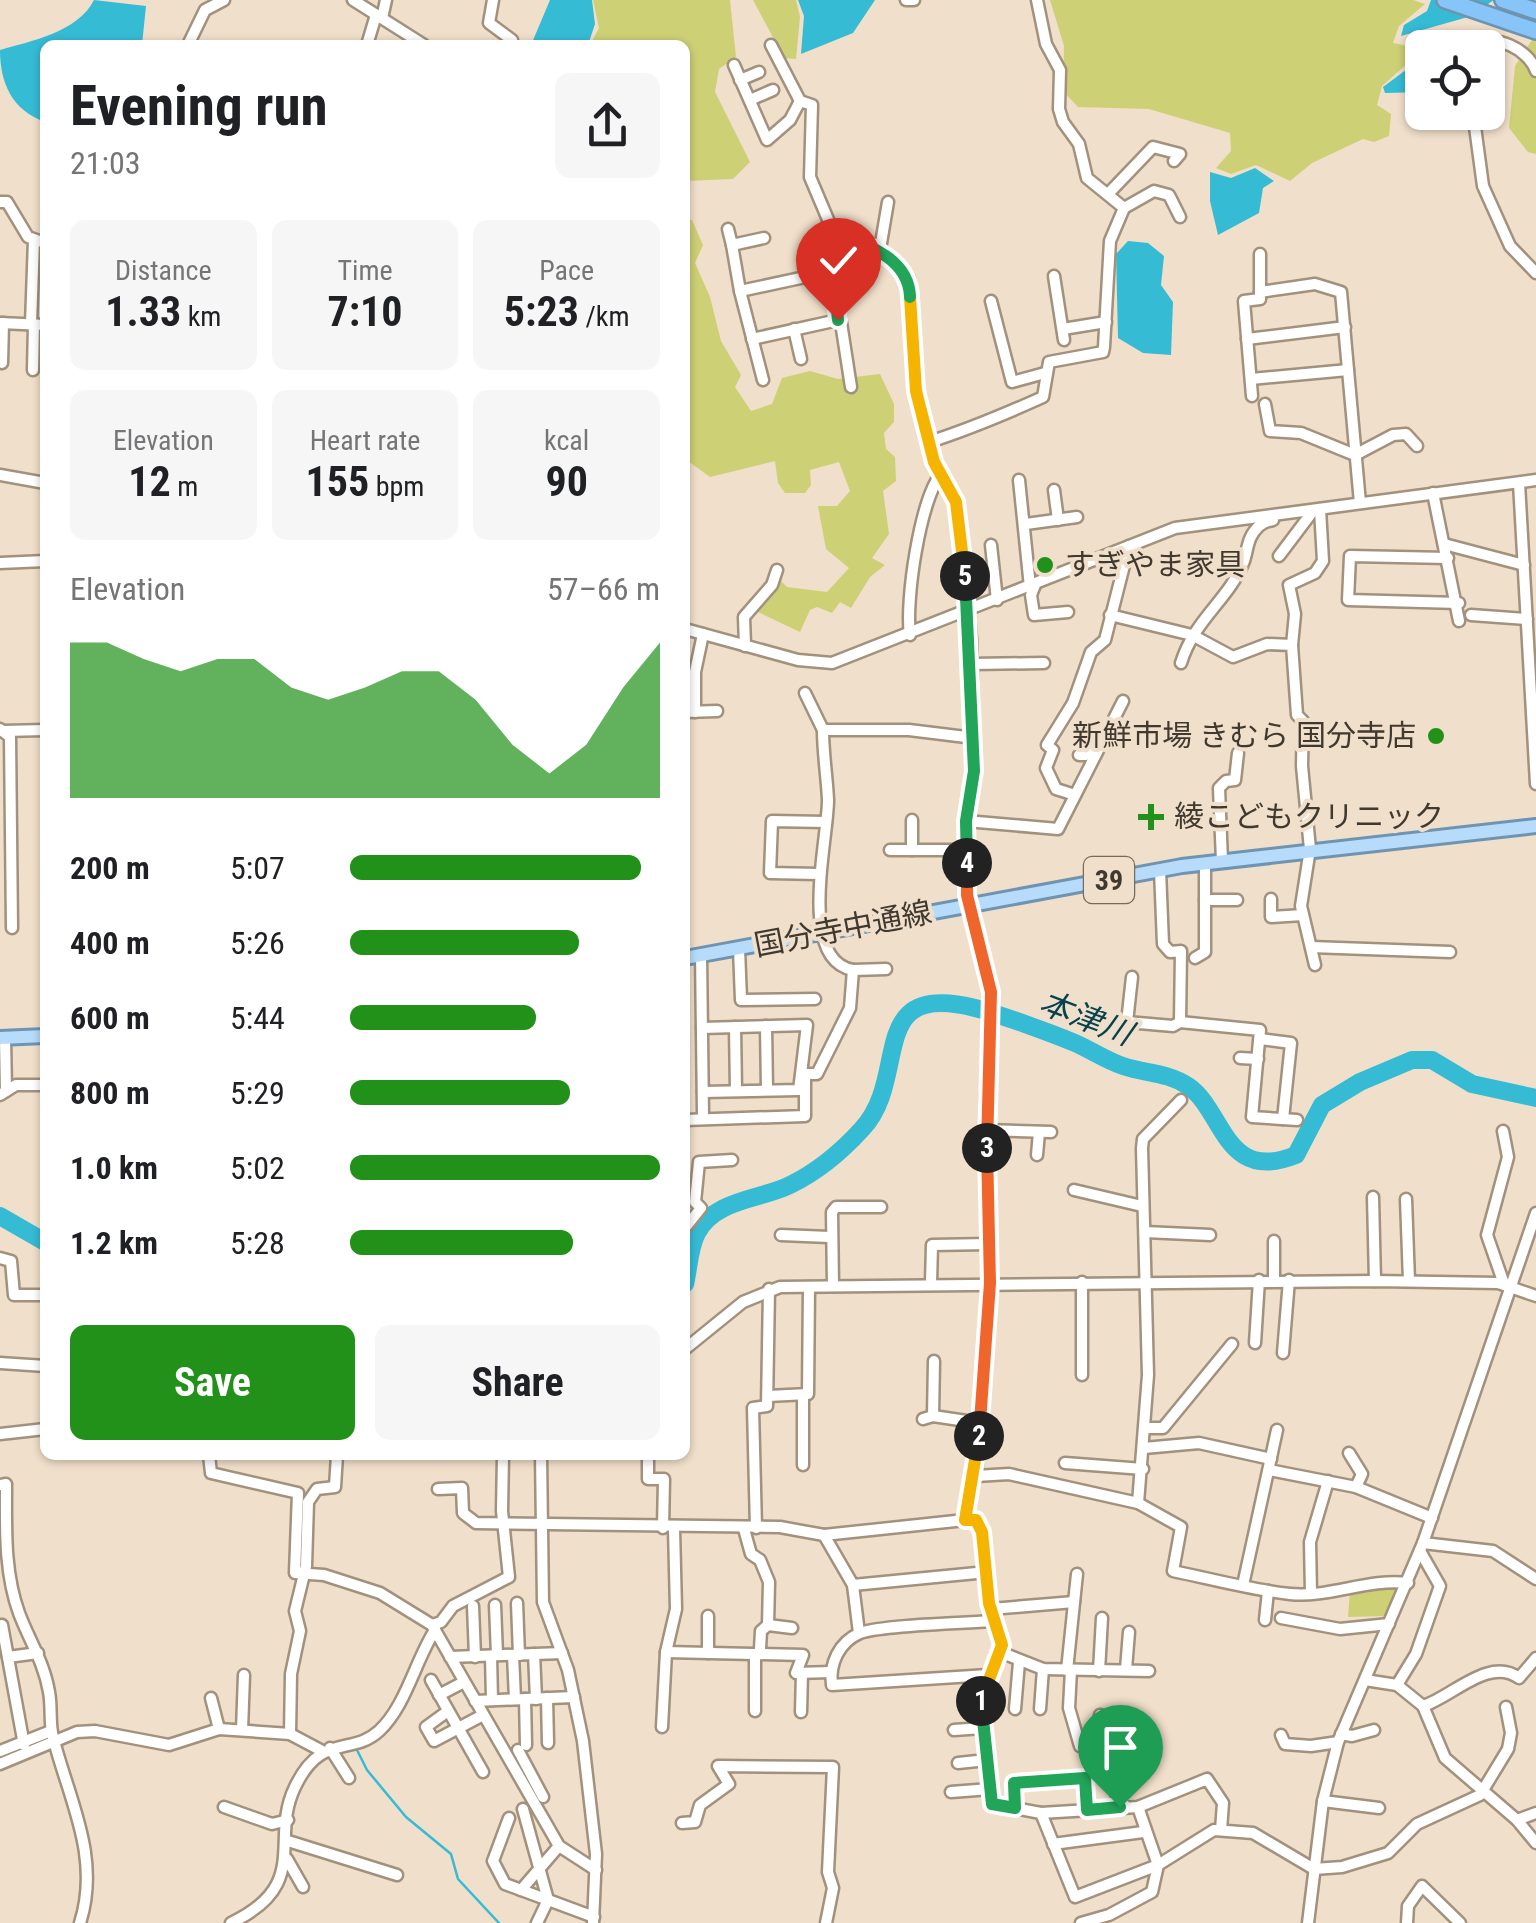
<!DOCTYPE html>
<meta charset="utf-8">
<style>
:root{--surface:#fff;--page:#f6f6f6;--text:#202124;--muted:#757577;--accent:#219119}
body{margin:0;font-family:"Roboto Condensed","Noto Sans JP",sans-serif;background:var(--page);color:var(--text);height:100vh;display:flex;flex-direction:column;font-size:38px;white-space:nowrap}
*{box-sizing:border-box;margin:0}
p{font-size:32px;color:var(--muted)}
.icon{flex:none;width:55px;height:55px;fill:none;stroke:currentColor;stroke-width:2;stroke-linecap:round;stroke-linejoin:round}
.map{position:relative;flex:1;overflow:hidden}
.drawer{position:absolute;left:40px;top:40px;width:650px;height:1420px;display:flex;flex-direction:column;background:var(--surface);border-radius:15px;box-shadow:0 2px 8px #0004}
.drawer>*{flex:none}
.controls{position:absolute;left:1405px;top:30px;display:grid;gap:20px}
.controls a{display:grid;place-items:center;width:100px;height:100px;border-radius:15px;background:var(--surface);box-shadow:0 2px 8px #0004;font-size:50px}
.pin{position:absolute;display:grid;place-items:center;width:85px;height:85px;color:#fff;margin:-102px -42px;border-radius:50% 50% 50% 0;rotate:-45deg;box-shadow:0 0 10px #0007}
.pin .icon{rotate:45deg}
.km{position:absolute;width:50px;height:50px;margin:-25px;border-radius:50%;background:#222;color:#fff;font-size:28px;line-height:50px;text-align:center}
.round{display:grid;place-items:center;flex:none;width:105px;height:105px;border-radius:15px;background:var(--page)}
.overview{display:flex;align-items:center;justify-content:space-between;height:170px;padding:0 30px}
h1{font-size:55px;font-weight:700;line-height:75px}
.metrics{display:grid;grid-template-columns:repeat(3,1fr);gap:15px;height:170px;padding:10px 30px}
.metrics div{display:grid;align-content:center;border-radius:15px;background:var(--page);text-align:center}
.metrics b{font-size:42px;font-weight:700}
.metrics small{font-size:28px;font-weight:400}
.metrics p{font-size:28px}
.chart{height:280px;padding:20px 30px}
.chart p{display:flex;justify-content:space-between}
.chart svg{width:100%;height:180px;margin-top:10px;fill:var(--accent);opacity:.7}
.cta{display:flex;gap:20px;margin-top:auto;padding:20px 30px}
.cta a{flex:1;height:115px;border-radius:15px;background:var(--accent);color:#fff;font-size:40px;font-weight:700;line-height:115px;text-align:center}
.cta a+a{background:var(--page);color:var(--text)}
ul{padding:0 30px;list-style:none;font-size:32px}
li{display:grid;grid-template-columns:160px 120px 1fr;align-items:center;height:75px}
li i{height:25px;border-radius:12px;background:var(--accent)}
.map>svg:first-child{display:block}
.green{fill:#cdd075}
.water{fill:#36bbd5}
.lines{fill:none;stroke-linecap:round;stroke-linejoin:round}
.stream{stroke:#36bbd5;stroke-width:2.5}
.river{stroke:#36bbd5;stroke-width:18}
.minor-casing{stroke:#a1917d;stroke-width:15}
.major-casing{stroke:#6e94b2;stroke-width:18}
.highway-casing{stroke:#6e94b2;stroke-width:20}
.minor{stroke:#fff;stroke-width:10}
.major{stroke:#b7dcfb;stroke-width:12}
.highway{stroke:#87c5f8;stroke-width:15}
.split-1-casing{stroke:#fff;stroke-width:20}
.split-2-casing{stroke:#fff;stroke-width:20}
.split-3-casing{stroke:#fff;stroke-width:20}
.split-4-casing{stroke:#fff;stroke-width:20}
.split-5-casing{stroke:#fff;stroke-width:20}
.split-6-casing{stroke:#fff;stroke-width:20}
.split-7-casing{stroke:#fff;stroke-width:20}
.split-1{stroke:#22a559;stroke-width:12}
.split-2{stroke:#f5b400;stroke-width:12}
.split-3{stroke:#f0652b;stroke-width:12}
.split-4{stroke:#f0652b;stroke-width:12}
.split-5{stroke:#22a559;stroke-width:12}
.split-6{stroke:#f5b400;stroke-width:12}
.split-7{stroke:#22a559;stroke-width:12}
.poi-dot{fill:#219119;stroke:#f0dfca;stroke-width:4}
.labels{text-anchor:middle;stroke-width:8;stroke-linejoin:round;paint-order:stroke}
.shield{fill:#f0dfca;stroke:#756b5e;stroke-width:2.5}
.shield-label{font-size:28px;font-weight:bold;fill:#403930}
.poi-label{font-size:30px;fill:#403930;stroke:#f0dfca;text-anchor:start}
.street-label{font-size:30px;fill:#403930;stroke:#f0dfca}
.water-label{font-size:32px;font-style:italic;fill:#07434e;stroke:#f0dfca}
</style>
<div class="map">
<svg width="1536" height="1923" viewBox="0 0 1536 1923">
<rect width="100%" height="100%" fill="#f0dfca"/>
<g class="green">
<polygon points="593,0 730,0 736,57 719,69 715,92 750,162 733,179 685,181 685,45 590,45 599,28"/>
<polygon points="753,0 796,0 800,17 796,59 784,58"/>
<polygon points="1050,0 1413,0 1425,4 1399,26 1393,43 1409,46 1409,62 1382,86 1377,105 1391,114 1389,136 1374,142 1363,139 1312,163 1290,181 1256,165 1231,174 1216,168 1231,151 1230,133 1149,109 1078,107 1063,91 1064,46"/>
<polygon points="1532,40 1536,41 1536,154 1528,152 1509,128 1515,66"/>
<polygon points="685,220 692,220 703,245 695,263 710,297 721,341 741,375 735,387 751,411 772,404 782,378 810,371 838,379 880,374 894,404 894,422 884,433 886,449 895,457 896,481 883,491 889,534 872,558 885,565 870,577 851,608 840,602 832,613 817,607 810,610 800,632 758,612 779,579 787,587 827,592 849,568 826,549 818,506 837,506 850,491 839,462 810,470 811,485 805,493 785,493 778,483 775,461 710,477 685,459"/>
<polygon points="1401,1586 1387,1616 1348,1617 1350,1591"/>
</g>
<g class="water">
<path d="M94,0L146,6L142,45H45V122C12,110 0,83 0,50C31,41 78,32 94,0Z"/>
<polygon points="550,0 592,0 595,24 588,45 531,45"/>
<polygon points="798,0 875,0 853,33 801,54 804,16"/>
<polygon points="1431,0 1494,0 1468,17 1401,36 1404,25 1427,11"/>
<polygon points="1422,58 1422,92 1385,93 1383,87"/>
<polygon points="1255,168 1274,181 1263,188 1259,213 1218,235 1210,201 1210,172 1231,178"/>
<polygon points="1128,241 1148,243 1164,256 1161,285 1173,302 1171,355 1143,353 1118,338 1116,254"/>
</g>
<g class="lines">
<polyline class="stream" points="356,1748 367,1770 406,1817 451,1854 458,1879 499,1923"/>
<g class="river">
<polyline points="0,1216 45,1242"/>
<path d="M685,1284C689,1268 689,1248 697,1233C715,1199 760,1200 790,1185C817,1172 841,1152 862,1129C911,1077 864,980 975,1008C999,1014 1051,1033 1075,1043C1091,1050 1107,1061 1123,1066C1146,1074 1167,1072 1188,1086C1224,1110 1224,1184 1296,1155L1322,1105L1360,1082L1412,1060H1432L1472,1084L1536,1098"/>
</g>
<g class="minor-casing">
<g id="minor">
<polyline points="353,0 424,45"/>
<polyline points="493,0 489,23 512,40 509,45"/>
<polyline points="906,0 914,0"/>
<polyline points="382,18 386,0"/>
<polyline points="188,45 205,10 224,0"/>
<polyline points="367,45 376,15"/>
<polyline points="771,45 800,101 812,105 810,177 832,229 839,237 897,263 909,279 916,391 934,462 950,488 960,523 971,638 975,771 966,821 967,895 991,992 986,1099 990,1283 976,1476 968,1493 965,1520 980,1524 989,1603 1003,1645 981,1701 992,1804 1041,1813 1138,1807 1207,1779 1223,1803 1221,1830"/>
<path d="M1475,48C1494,31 1529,50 1536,71"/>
<polyline points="734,65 767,140 790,120 800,101"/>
<polyline points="740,80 759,72"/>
<polyline points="750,100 773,90"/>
<polyline points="1473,112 1483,186 1510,246 1536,273"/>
<polyline points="1108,194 1153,147 1180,154 1174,161"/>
<polyline points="0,202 7,202 28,237 45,243"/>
<polyline points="1124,208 1154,191 1169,195 1180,217"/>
<polyline points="728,229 732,245"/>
<polyline points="839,237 833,271 851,387"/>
<polyline points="1260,254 1260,292"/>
<polyline points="879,255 888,202"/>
<polyline points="1054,276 1064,340"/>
<polyline points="740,291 732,245 764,238"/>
<polyline points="991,301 1012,382 1045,373"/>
<polyline points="0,323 45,325"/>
<polyline points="31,324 34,240"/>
<polyline points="794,329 801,359"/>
<polyline points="1063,329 1106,322"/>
<polyline points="752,339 838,320"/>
<polyline points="1247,339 1345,327"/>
<polyline points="2,363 3,323"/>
<polyline points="33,370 34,324"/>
<polyline points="1251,379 1348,370"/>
<polyline points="763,380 740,291 833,271"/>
<polyline points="1252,396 1244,301 1260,299 1260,292 1315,284 1341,292 1360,503"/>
<polyline points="1265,404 1270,431 1301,433 1355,455 1393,435 1406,434 1417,446"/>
<path d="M929,442C970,429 1005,414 1043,397L1049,362L1103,352L1104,347L1110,241L1124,208L1087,178L1079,144L1063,122L1059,109L1060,70L1046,44L1037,0"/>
<polyline points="0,475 45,483"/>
<polyline points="1019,480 1030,587"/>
<polyline points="1519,483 1536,784"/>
<polyline points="1054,490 1058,520"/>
<polyline points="1433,493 1459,621"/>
<polyline points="1026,524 1077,517"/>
<polyline points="1444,544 1524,565"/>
<polyline points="991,545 997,600"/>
<polyline points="1279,556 1313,511"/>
<polyline points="1448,558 1350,556 1348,600 1459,603"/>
<polyline points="0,563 45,561"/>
<polyline points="1035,585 1031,595 1034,615 1068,612"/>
<polyline points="1110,615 1192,635 1233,657 1267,644 1292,645 1297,715 1303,721 1302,766 1310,849 1301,906 1315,965"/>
<polyline points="1471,615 1527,619"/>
<polyline points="685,629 798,660 832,663 1175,528 1536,480"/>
<path d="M910,635C905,601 920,500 941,474"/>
<polyline points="1292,645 1295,614 1289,585 1315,573 1323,561 1320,509"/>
<polyline points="745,646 744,617 772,585 777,570"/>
<path d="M1181,663C1195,618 1229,600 1244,561C1248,549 1247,537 1259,526C1264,522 1267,521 1273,520"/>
<polyline points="972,664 1044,663"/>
<polyline points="805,693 823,730"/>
<polyline points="685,712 717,711"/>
<polyline points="695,712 695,672 703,634"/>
<polyline points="0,729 10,737 12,928"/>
<polyline points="3,731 45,730"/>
<polyline points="1079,755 1086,755 1099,740"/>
<polyline points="1075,795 1056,789 1046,768 1053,750 1047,745 1073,703 1091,652 1105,640 1129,546"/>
<polyline points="912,820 912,850"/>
<polyline points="966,821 1058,829 1123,701"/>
<polyline points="890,850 966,850"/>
<polyline points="1222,861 1219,788 1226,781 1235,780 1238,753"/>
<polyline points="1160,870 1163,944 1170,952 1181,951 1180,1022 1260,1030 1252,1117 1297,1120"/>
<polyline points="819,874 770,873 772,821 826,822"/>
<polyline points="1271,899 1271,917 1303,915"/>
<polyline points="1205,900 1237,900"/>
<polyline points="1311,947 1450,952"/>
<polyline points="739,949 741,1000 815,999"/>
<polyline points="701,955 703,1114"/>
<polyline points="1195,958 1205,952 1205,863"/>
<polyline points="853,970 886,969"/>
<polyline points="1127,1022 1173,1026 1180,1022"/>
<polyline points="766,1026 767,1090"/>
<polyline points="735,1027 736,1091"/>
<polyline points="702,1028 807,1025 799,1090 703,1092"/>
<polyline points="1126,1031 1132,977"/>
<polyline points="5,1038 6,1091"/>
<polyline points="1260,1039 1291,1043 1283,1119"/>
<polyline points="1240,1058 1258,1059"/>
<polyline points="0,1095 16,1085 45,1085"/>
<path d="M685,1120L805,1116V1074H817L850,1008L853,970C797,960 828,840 828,800C827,777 823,754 823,730H909L974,738"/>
<polyline points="986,1130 1051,1132"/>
<polyline points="1503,1131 1508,1157 1487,1235 1504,1284"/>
<polyline points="1037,1155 1039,1132"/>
<polyline points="1074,1190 1142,1206"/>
<polyline points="1373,1197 1375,1281"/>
<polyline points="1406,1199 1409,1281"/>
<polyline points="685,1228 701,1208 695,1202 699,1162 732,1160"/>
<polyline points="1145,1232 1210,1235"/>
<polyline points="781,1235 829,1237"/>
<polyline points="1274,1241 1274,1280"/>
<polyline points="0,1258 11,1261 14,1295 45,1295"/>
<polyline points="1082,1282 1082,1375"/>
<polyline points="931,1283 932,1245 989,1244"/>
<polyline points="833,1286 832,1212 836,1207 881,1207"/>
<polyline points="1255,1343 1259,1280"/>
<polyline points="685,1349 743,1302 780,1287 1375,1281 1498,1283 1536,1296"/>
<polyline points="1283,1353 1289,1280"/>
<polyline points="0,1363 45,1366"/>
<polyline points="768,1396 808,1394 809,1287"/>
<polyline points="803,1396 803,1465"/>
<polyline points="933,1416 934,1361"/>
<polyline points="923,1419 933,1416 980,1423"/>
<polyline points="1145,1428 1163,1428 1232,1344"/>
<polyline points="0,1434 45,1429"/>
<polyline points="1144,1448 1199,1443 1271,1459"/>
<polyline points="1349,1453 1362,1474 1356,1487"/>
<polyline points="209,1455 211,1473 298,1493 295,1573 324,1575 380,1593 432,1625 559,1846 596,1870"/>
<polyline points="541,1455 543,1602 568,1670 583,1741 596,1854 593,1923"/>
<polyline points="648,1455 648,1479 664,1479 663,1528"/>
<polyline points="1065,1463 1143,1469"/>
<polyline points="1269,1470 1356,1487 1432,1518"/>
<polyline points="976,1476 1009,1474 1138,1503 1148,1375 1142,1148 1143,1139 1181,1100"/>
<path d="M0,1485L6,1484C6,1528 4,1572 19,1613C29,1640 44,1662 49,1692C52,1707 49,1723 53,1737C69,1800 101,1857 80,1923"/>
<polyline points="438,1489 462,1488 463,1513 476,1523 780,1527 824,1535 965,1520"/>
<path d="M1138,1503L1181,1527L1173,1571C1212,1579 1251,1590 1290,1594C1330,1598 1368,1578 1408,1583"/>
<polyline points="756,1528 753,1408 767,1406 769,1289"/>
<polyline points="744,1529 751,1554 760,1560 769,1582 768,1625 761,1631 760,1649"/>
<polyline points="824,1535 853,1585 859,1633"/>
<polyline points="1423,1543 1493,1551 1536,1579"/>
<polyline points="853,1585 987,1572"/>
<polyline points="1243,1585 1277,1430"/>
<polyline points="1311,1593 1310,1542 1328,1481"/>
<polyline points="517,1603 519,1655"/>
<polyline points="495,1605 497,1655"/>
<polyline points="473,1606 475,1657"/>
<polyline points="991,1609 1074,1602"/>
<polyline points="708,1616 708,1653"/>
<polyline points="1281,1618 1340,1629 1389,1624"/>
<polyline points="1265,1620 1268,1591"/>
<polyline points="2,1625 24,1745"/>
<polyline points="432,1625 441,1622 453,1606 509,1577 502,1511 503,1455"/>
<polyline points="768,1625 792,1628"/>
<polyline points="666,1652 803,1655 796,1673 831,1672"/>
<polyline points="1000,1652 1043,1669 1149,1671"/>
<polyline points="534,1654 536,1699"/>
<polyline points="755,1654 755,1711"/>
<polyline points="513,1655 515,1699"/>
<polyline points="491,1656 492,1700"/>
<polyline points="8,1657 38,1653"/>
<polyline points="450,1657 562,1653"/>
<polyline points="1126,1669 1129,1632"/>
<polyline points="1067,1670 1077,1574"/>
<polyline points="1071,1670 1069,1708 1080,1746"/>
<polyline points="1099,1671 1102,1618"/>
<path d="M988,1675L832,1685C829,1664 839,1642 860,1633C881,1625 966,1623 994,1621"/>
<polyline points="431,1680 483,1772"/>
<polyline points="1365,1680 1397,1685 1423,1706 1445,1758 1517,1820 1536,1843"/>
<polyline points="1397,1685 1416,1654 1440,1586 1420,1551"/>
<polyline points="439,1695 464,1682"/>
<polyline points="211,1698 219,1729"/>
<polyline points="547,1698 548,1743"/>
<polyline points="525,1699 526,1745"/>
<polyline points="475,1701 574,1697"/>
<path d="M1423,1706C1452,1697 1489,1656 1519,1678L1536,1658"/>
<polyline points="1015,1709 1019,1662"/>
<polyline points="1040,1709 1043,1669"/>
<polyline points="448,1711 426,1727 434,1741 483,1715"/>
<polyline points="801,1712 802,1673"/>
<polyline points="1100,1715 1119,1807"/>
<polyline points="662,1727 666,1652 676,1609 674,1529"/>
<polyline points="242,1730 244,1675"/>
<polyline points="954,1730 983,1728"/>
<polyline points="290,1734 291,1674 300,1631 295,1611 306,1566 308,1502 317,1489 335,1487 337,1455"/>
<polyline points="1341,1734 1352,1736 1374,1730"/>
<polyline points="1281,1735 1285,1744 1311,1746 1338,1742"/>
<polyline points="330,1748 349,1778"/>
<polyline points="518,1750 543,1797"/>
<polyline points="0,1751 51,1731"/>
<polyline points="1111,1758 1146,1751"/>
<polyline points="958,1763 987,1760"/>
<polyline points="0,1764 77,1732 95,1731 169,1745 219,1729 290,1734 324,1752"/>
<polyline points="951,1792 990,1789"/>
<polyline points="1323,1801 1379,1808"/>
<polyline points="224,1807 272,1824 288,1820"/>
<polyline points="1015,1808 1015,1783 1085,1779 1087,1810"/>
<polyline points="523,1809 548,1900 537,1923"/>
<polyline points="1041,1813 1075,1897 1158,1865 1138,1807"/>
<polyline points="509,1818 493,1861 505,1884 594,1917"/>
<polyline points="1517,1820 1536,1813"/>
<polyline points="682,1823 695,1822 700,1805 729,1784 718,1766 833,1767 828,1872 833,1888 826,1923"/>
<polyline points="288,1841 397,1875"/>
<polyline points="1053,1844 1143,1832"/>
<polyline points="287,1859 303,1887"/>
<polyline points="521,1890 559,1846"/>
<path d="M231,1923C312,1884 269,1840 295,1787C321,1732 352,1756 379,1731C406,1706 415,1661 435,1630"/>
<polyline points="1081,1923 1109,1915 1152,1892 1158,1865 1214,1830 1253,1833 1314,1869 1342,1867 1388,1853 1417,1824 1480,1795 1508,1749 1511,1733 1506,1707"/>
<polyline points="1308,1923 1323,1801 1338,1742 1423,1543 1536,1213"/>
<polyline points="1407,1923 1408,1906 1422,1886 1460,1923"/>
</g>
</g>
<g class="major-casing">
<g id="major">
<polyline points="685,958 1182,866 1536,826"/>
<polyline points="0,1038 45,1036"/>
</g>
</g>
<g class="highway-casing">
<g id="highway">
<polyline points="1445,0 1536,31"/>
<polyline points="1503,0 1536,11"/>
</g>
</g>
<use href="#minor" class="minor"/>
<use href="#major" class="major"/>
<use href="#highway" class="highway"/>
</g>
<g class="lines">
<g class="split-1-casing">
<polyline id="split-1" points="981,1701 992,1804 1015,1808 1014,1783 1085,1778 1087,1810 1120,1807"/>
</g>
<g class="split-2-casing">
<polyline id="split-2" points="979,1436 965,1520 976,1520 982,1532 989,1603 1002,1645 981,1701"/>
</g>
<g class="split-3-casing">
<polyline id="split-3" points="979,1436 990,1283 987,1148"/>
</g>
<g class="split-4-casing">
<polyline id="split-4" points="967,863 967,895 991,992 987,1148"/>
</g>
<g class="split-5-casing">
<polyline id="split-5" points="965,576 974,771 966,821 967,863"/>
</g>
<g class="split-6-casing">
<polyline id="split-6" points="910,297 916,391 934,462 956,502 965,576"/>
</g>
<g class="split-7-casing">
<path id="split-7" d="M838,320L833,270L839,237C871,244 909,261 910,297"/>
</g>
<use href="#split-1" class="split-1"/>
<use href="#split-2" class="split-2"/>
<use href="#split-3" class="split-3"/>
<use href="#split-4" class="split-4"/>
<use href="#split-5" class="split-5"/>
<use href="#split-6" class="split-6"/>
<use href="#split-7" class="split-7"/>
</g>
<g class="poi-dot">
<circle cx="1045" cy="565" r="10"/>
<circle cx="1436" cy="736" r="10"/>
<path d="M1146 802h10v10h10v10h-10v10h-10v-10h-10v-10h10z"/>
</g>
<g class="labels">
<rect class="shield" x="1084" y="857" width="50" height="46" rx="8"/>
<g class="shield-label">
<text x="1109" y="890">39</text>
</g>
<g class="poi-label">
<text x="1065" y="575">すぎやま家具</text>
<text x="1416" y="746" text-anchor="end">新鮮市場 きむら 国分寺店</text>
<text x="1174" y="827">綾こどもクリニック</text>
</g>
<g class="street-label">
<text transform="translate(843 929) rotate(-11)" y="10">国分寺中通線</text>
</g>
<g class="water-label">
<text transform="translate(1086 1018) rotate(21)" y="11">本津川</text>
</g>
</g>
</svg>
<div class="controls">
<a><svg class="icon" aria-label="locate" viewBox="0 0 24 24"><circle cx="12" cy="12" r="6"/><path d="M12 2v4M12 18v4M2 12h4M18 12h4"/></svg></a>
</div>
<div class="pin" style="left:1120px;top:1807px;background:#1e9e55"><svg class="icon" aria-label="arrive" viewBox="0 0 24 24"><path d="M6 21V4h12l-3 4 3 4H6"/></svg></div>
<div class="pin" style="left:838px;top:320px;background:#d93025"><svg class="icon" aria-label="check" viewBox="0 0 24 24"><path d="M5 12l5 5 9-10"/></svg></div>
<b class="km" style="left:981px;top:1701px">1</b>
<b class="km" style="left:979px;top:1436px">2</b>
<b class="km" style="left:987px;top:1148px">3</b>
<b class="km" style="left:967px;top:863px">4</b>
<b class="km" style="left:965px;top:576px">5</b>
<section class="drawer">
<div class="overview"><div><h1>Evening run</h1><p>21:03</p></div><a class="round"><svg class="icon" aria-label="share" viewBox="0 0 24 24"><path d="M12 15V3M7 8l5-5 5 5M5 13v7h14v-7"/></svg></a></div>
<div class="metrics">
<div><p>Distance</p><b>1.33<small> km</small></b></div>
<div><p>Time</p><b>7:10</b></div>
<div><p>Pace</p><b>5:23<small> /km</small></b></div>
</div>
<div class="metrics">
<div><p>Elevation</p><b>12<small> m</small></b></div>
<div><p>Heart rate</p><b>155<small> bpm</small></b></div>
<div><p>kcal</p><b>90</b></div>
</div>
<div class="chart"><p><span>Elevation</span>57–66 m</p>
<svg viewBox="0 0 160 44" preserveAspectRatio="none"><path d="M0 44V6L10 6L20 10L30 13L40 10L50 10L60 17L70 20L80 17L90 13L100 13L110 20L120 31L130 38L140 31L150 17L160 6V44z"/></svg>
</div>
<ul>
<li><b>200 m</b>5:07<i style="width:94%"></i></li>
<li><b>400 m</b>5:26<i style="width:74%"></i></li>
<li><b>600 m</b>5:44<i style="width:60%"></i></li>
<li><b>800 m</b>5:29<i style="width:71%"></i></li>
<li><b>1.0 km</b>5:02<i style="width:100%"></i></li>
<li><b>1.2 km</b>5:28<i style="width:72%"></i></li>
</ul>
<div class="cta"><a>Save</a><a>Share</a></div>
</section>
</div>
